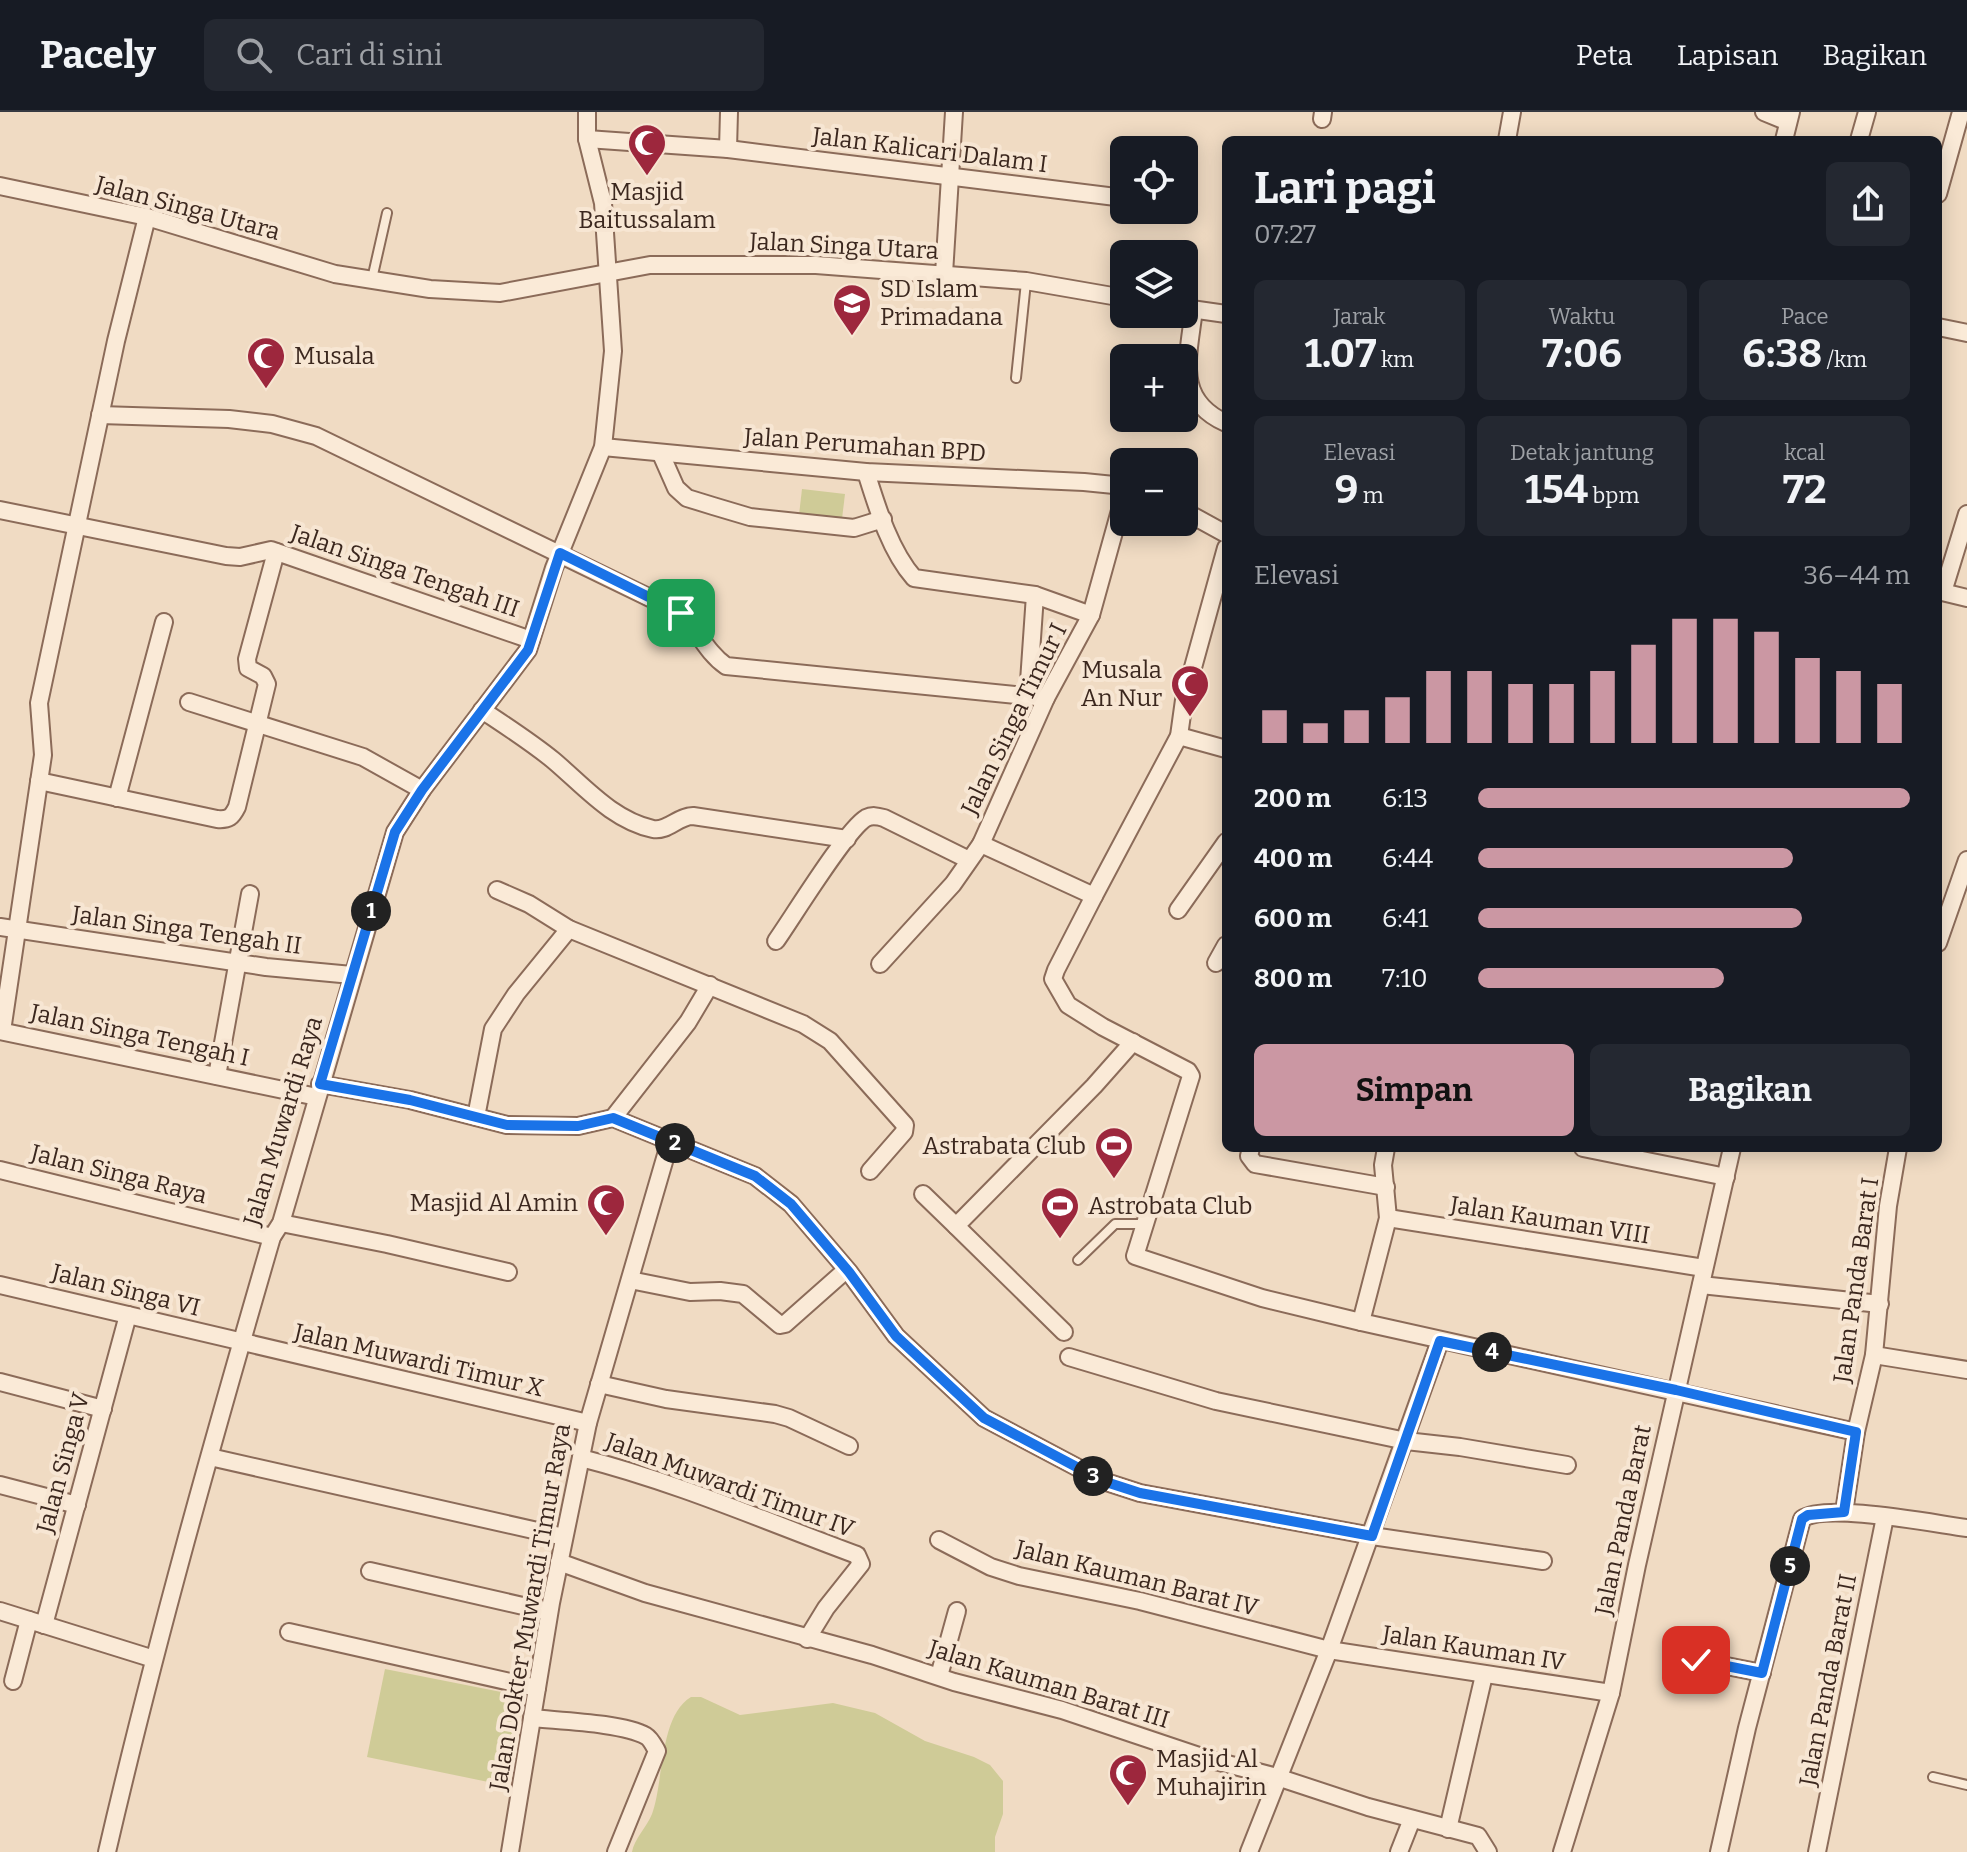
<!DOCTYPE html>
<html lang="id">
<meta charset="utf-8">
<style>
:root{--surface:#171b24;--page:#242831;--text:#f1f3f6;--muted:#9ea1a6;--line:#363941;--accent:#cb97a3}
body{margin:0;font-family:Bitter,serif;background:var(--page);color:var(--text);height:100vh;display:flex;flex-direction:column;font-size:30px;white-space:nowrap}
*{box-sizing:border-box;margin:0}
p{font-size:26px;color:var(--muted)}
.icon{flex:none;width:44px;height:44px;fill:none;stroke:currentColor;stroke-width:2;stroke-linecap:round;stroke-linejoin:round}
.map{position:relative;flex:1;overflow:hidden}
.side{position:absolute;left:1222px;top:24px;width:720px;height:1016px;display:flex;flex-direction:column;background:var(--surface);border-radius:12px;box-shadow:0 4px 20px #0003}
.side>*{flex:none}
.tools{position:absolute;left:1110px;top:24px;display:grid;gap:16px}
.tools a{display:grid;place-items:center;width:88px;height:88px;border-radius:12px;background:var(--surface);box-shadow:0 4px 20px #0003;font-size:40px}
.pin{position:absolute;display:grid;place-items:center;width:68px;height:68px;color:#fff;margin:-34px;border-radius:16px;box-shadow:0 4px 12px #0006}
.km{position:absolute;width:40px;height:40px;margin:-20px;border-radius:50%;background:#222;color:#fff;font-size:22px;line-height:40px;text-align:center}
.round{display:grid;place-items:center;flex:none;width:84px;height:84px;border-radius:12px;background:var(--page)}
.summary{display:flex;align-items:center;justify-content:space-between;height:136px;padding:0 32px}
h1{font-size:44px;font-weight:700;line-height:60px}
.stats{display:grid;grid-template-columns:repeat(3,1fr);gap:12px;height:136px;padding:8px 32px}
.stats div{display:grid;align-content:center;border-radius:12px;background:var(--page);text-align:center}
.stats b{font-size:40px;font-weight:700}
.stats small{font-size:22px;font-weight:400}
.stats p{font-size:22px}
.chart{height:224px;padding:16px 32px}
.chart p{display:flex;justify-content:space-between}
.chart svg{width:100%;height:144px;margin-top:8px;stroke:var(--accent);stroke-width:6}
.primary-button{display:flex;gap:16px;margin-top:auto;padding:16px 32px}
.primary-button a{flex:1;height:92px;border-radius:12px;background:var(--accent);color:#111;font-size:32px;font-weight:700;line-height:92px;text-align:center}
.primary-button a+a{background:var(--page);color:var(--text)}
ul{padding:0 32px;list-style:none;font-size:26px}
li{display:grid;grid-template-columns:128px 96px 1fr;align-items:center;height:60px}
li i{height:20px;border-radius:10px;background:var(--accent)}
header{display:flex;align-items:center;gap:48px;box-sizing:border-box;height:112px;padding:0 40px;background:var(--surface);border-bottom:2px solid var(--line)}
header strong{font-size:38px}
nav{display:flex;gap:44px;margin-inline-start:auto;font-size:28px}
.search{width:560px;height:72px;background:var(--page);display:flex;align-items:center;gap:20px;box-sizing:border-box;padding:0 28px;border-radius:12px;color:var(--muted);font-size:30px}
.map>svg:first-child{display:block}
.green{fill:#cfcb97}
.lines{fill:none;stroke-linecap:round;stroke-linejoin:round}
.service-casing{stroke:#8b6b59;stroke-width:12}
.minor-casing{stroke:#8b6b59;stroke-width:20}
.service{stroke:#faead7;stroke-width:8}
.minor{stroke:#faead7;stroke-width:16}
.route-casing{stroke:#fff;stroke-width:16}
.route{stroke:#1a73e8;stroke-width:10}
.labels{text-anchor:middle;stroke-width:8;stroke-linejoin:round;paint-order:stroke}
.street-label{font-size:24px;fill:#3b271e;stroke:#f7e6d3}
.poi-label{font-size:24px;fill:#3b271e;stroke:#f7e6d3;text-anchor:start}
</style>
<header>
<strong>Pacely</strong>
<div class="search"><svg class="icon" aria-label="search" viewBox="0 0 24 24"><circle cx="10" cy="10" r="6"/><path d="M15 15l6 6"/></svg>Cari di sini</div>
<nav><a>Peta</a><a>Lapisan</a><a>Bagikan</a></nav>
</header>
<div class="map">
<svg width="1967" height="1740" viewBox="0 0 1967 1740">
<rect width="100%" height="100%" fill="#f0dbc3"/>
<g class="green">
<polygon points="802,377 845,382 842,407 799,403"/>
<polygon points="385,1557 521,1584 503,1673 367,1645"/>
<path d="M691,1585H701L740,1603L833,1591L875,1601L925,1629L974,1645L990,1653L1003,1669V1702L995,1725V1740H632C634,1727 647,1715 652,1702C664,1670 659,1604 691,1585Z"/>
</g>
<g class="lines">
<g class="service-casing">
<g id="service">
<polyline points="372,167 387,101"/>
<polyline points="1016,266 1026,170"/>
<polyline points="1078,1148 1115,1112 1143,1112"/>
<polyline points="1933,1665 1967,1673"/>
</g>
</g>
<g class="minor-casing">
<g id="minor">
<polyline points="1764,0 1788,10"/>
<polyline points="1322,7 1323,0"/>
<polyline points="587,27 728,37 1124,86"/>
<polyline points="1507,28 1512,0"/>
<polyline points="1784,28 1791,0"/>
<polyline points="1859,28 1867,0"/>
<polyline points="728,37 729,0"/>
<polyline points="0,74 147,105 335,162 430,177 500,181 650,153 816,153 1026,169 1124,186"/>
<polyline points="1938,82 1961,0"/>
<polyline points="944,162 954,0"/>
<polyline points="1184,196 1226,202"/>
<path d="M1193,205C1187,250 1177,289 1226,311"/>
<polyline points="1938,215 1967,221"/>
<path d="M100,303L229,307L272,312L316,324L681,501C698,518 706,540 726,554L1046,586"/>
<polyline points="603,335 866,360 1084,370 1124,374"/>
<polyline points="661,342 676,376 687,386 713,394 750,405 854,416 883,407"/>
<path d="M866,360C877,395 890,439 914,466L1035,483L1091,503"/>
<polyline points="0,398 226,444 240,445 271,438 531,528"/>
<polyline points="1184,399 1226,422"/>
<polyline points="1938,479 1967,486"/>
<polyline points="1943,480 1967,402"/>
<polyline points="1028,584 1035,483"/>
<polyline points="189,590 363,645 422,678"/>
<path d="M482,598C506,614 531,630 553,648C584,674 612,708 653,717C667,720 678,704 693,704L847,727"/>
<polyline points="1179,624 1226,637"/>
<path d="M39,669L217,707C229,708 232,705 237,695L267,572L263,564L248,556L247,547L276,440"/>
<polyline points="117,686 164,510"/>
<polyline points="981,732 1094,784 1179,624 1184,588 1226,436"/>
<polyline points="497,778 529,792 569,817 803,912 830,929 905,1013 904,1020 870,1059"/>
<polyline points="1094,784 1056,858 1053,867 1068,893 1103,915 1188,959 1191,964 1135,1144 1262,1186 1361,1210"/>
<polyline points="1178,798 1226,730"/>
<polyline points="0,815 266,855 352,863"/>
<path d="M776,829C793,805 846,718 866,706C872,703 877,704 884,706L969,748"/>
<polyline points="1938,831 1967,748"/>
<polyline points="1216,851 1226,833"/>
<polyline points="880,852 953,772 981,732 1046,586 1091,503 1124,384"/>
<polyline points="0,919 317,985"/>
<polyline points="2,919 43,643 39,591 116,229 147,105"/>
<polyline points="217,964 250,782"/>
<polyline points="320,972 410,988 507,1013 578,1014 613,1006 755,1064 791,1092 849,1160 896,1224 984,1306 1103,1369 1140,1381 1372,1424 1543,1449"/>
<polyline points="476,1005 493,917 516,882 569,817"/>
<polyline points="613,1006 688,910 710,873"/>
<polyline points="1251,1036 1249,1044 1255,1052 1386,1075"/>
<polyline points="1386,1036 1383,1053 1388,1106 1361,1210 1856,1320"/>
<polyline points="1583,1036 1726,1065"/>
<polyline points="0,1058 272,1125"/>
<polyline points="923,1082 956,1114"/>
<polyline points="1388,1106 1704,1156"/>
<polyline points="281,1111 387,1132 508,1160"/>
<polyline points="630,1168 690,1180 720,1179 743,1182 780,1213 785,1212 846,1158"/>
<polyline points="0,1173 588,1311"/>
<polyline points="1701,1173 1880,1192"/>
<polyline points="1064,1220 956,1114 1094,974 1133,930"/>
<polyline points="1874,1243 1967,1258"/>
<polyline points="1069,1245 1216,1289 1406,1329 1460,1335 1567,1353"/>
<polyline points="0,1270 103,1297"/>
<polyline points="599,1272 666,1287 775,1302 789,1306 849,1334"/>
<polyline points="210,1345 564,1425"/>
<path d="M581,1346C676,1370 765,1409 857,1443L861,1452L826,1496L807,1527"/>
<polyline points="0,1373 77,1393"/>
<polyline points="1844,1400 1856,1320 1874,1243 1888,1094 1898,1036"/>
<polyline points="939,1428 991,1455 1019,1464 1140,1489 1329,1538 1611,1581"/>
<polyline points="559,1450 645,1481 872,1543 954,1570 1062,1598 1208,1647 1277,1665 1368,1695 1478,1724 1488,1740"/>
<polyline points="370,1459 549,1500"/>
<polyline points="0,1499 154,1547"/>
<polyline points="44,1513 128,1203"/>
<polyline points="289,1520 537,1576"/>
<polyline points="1696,1548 1762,1561"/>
<polyline points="939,1564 957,1499"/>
<polyline points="13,1569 29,1508"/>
<path d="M532,1606C560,1609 623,1611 646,1624C651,1627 654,1634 657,1639L616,1740"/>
<polyline points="1448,1717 1484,1563"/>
<path d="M107,1740C155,1533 213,1328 272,1125L281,1111L395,720L422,678L528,538L554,456L603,335L613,239L603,91L587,27V0"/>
<polyline points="510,1740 551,1491 588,1311 670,1029"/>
<polyline points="1249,1740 1329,1538 1440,1229"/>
<polyline points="1399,1740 1412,1707"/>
<polyline points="1562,1740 1611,1581 1637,1453 1732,1036"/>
<path d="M1719,1740L1747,1616L1802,1407C1825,1390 1935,1412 1967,1416"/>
<polyline points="1817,1740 1885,1405"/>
</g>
</g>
<use href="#service" class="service"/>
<use href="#minor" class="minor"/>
</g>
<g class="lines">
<g class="route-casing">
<polyline id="route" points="681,501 560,441 528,538 422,678 395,720 320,972 410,988 507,1013 578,1014 613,1006 755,1064 791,1092 849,1160 896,1224 984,1306 1103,1369 1140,1381 1372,1424 1440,1229 1676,1278 1856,1320 1844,1400 1808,1403 1802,1407 1762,1561 1696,1548"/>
</g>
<use href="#route" class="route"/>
</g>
<defs>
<g id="mosque-pin" transform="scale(2)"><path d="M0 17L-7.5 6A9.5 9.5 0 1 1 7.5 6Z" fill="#9d273d" stroke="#f7e6d3"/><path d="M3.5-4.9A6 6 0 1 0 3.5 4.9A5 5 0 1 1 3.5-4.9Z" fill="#fff"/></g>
<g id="school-pin" transform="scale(2)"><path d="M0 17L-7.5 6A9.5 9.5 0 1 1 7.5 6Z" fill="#9d273d" stroke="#f7e6d3"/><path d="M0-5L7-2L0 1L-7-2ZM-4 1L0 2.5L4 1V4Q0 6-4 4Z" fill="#fff"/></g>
<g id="stadium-pin" transform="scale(2)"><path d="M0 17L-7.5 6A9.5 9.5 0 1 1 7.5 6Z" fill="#9d273d" stroke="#f7e6d3"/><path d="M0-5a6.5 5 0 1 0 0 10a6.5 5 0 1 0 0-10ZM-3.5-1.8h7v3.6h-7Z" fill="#fff"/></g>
</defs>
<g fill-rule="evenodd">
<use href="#mosque-pin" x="647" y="31"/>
<use href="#school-pin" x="852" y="191"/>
<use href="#mosque-pin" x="266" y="244"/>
<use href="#mosque-pin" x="1190" y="572"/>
<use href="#stadium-pin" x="1114" y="1034"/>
<use href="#mosque-pin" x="606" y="1091"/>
<use href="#stadium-pin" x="1060" y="1094"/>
<use href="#mosque-pin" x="1128" y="1661"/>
</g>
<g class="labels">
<g class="street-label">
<text transform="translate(930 38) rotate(7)" y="8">Jalan Kalicari Dalam I</text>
<text transform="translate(188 96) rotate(15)" y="8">Jalan Singa Utara</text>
<text transform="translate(844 134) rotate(3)" y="8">Jalan Singa Utara</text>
<text transform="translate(865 333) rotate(4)" y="8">Jalan Perumahan BPD</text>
<text transform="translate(405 459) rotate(19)" y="8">Jalan Singa Tengah III</text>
<text transform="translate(1014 607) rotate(-64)" y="8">Jalan Singa Timur I</text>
<text transform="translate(187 818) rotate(8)" y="8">Jalan Singa Tengah II</text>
<text transform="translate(140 923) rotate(12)" y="8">Jalan Singa Tengah I</text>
<text transform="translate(283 1009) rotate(-73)" y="8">Jalan Muwardi Raya</text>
<text transform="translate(119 1062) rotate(14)" y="8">Jalan Singa Raya</text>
<text transform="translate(1550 1108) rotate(9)" y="8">Jalan Kauman VIII</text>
<text transform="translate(1856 1168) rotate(-82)" y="8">Jalan Panda Barat I</text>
<text transform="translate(126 1178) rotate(14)" y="8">Jalan Singa VI</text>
<text transform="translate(419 1248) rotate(13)" y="8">Jalan Muwardi Timur X</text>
<text transform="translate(63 1351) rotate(-75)" y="8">Jalan Singa V</text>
<text transform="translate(730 1373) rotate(20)" y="8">Jalan Muwardi Timur IV</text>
<text transform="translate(1623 1408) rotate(-78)" y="8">Jalan Panda Barat</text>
<text transform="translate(1137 1466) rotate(14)" y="8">Jalan Kauman Barat IV</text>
<text transform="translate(530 1495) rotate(-80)" y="8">Jalan Dokter Muwardi Timur Raya</text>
<text transform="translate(1474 1536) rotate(9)" y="8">Jalan Kauman IV</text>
<text transform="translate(1828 1568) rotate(-79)" y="8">Jalan Panda Barat II</text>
<text transform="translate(1049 1572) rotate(17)" y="8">Jalan Kauman Barat III</text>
</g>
<g class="poi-label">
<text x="647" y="88" text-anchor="middle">Masjid<tspan x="647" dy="28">Baitussalam</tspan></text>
<text x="880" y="185">SD Islam<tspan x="880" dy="28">Primadana</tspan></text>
<text x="294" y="252">Musala</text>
<text x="1162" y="566" text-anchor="end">Musala<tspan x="1162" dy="28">An Nur</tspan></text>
<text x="1086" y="1042" text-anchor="end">Astrabata Club</text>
<text x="578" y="1099" text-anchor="end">Masjid Al Amin</text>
<text x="1088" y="1102">Astrobata Club</text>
<text x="1156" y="1655">Masjid Al<tspan x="1156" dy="28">Muhajirin</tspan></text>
</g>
</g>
</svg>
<div class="tools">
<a><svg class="icon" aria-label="locate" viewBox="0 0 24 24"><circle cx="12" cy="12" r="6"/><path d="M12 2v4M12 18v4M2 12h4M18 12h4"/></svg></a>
<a><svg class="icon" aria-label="layers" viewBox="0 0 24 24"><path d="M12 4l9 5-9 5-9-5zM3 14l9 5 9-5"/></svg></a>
<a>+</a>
<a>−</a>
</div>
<div class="pin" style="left:681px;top:501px;background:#1e9e55"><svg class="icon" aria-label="arrive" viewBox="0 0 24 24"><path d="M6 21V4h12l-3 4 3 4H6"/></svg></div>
<div class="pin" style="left:1696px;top:1548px;background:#d93025"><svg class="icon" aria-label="check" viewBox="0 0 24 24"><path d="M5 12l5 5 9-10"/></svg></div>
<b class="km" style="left:371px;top:799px">1</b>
<b class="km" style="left:675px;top:1031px">2</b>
<b class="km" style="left:1093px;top:1364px">3</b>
<b class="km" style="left:1492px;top:1240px">4</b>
<b class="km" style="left:1790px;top:1454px">5</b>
<section class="side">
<div class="summary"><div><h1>Lari pagi</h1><p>07:27</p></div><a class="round"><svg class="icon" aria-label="share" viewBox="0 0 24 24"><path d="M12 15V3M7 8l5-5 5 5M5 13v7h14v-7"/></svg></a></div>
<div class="stats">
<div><p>Jarak</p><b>1.07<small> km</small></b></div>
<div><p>Waktu</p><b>7:06</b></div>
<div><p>Pace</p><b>6:38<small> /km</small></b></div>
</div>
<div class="stats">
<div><p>Elevasi</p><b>9<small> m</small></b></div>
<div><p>Detak jantung</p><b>154<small> bpm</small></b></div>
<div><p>kcal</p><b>72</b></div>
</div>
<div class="chart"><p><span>Elevasi</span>36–44 m</p>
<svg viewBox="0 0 160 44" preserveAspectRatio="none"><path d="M5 44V34M15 44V38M25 44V34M35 44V30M45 44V22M55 44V22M65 44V26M75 44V26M85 44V22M95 44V14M105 44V6M115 44V6M125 44V10M135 44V18M145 44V22M155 44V26"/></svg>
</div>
<ul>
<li><b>200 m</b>6:13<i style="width:100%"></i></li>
<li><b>400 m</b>6:44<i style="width:73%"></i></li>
<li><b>600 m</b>6:41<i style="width:75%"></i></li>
<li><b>800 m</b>7:10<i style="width:57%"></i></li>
</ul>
<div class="primary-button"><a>Simpan</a><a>Bagikan</a></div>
</section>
</div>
